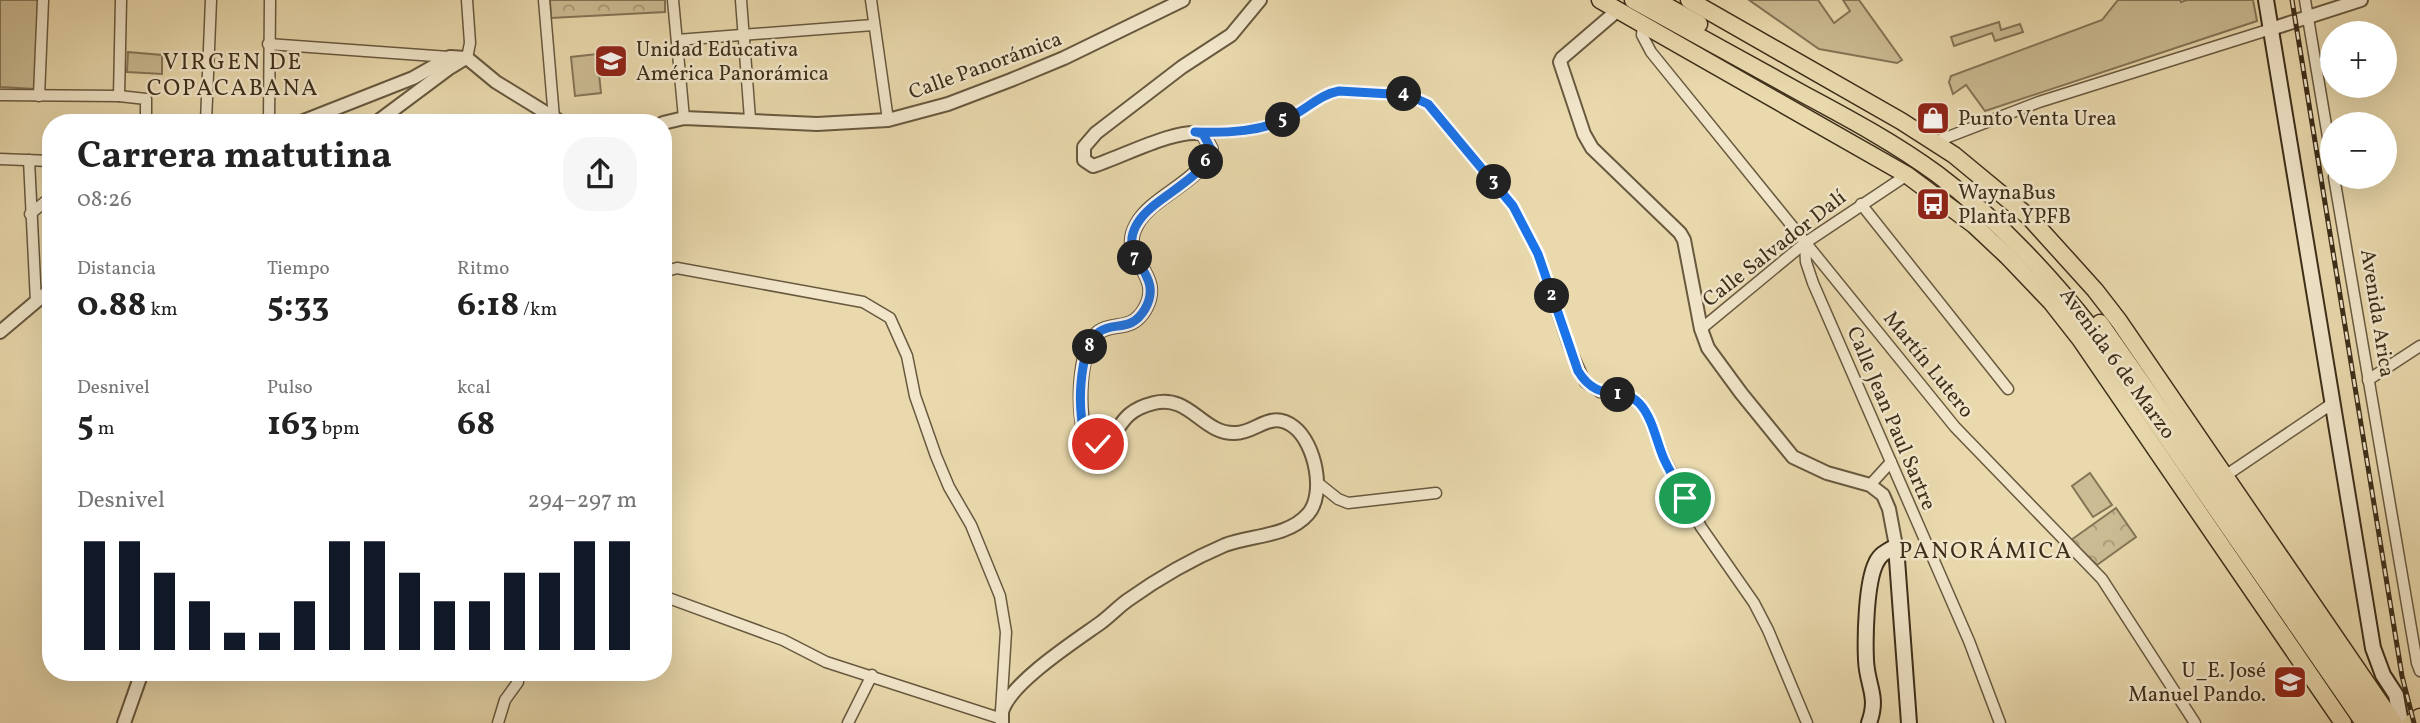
<!DOCTYPE html>
<html lang="es">
<meta charset="utf-8">
<style>
:root{--surface:#fff;--page:#f6f6f6;--text:#222;--muted:#767676;--accent:#111827}
body{margin:0;font-family:Vollkorn,serif;background:var(--page);color:var(--text);height:100vh;display:flex;flex-direction:column;font-size:26px;white-space:nowrap}
*{box-sizing:border-box;margin:0}
p{font-size:23px;color:var(--muted)}
.icon{flex:none;width:38px;height:38px;fill:none;stroke:currentColor;stroke-width:2;stroke-linecap:round;stroke-linejoin:round}
.map{position:relative;flex:1;overflow:hidden}
.sheet{position:absolute;left:42px;top:114px;width:630px;height:567px;display:flex;flex-direction:column;background:var(--surface);border-radius:28px;box-shadow:0 7px 28px #0002}
.sheet>*{flex:none}
.buttons{position:absolute;left:2320px;top:21px;display:grid;gap:14px}
.buttons a{display:grid;place-items:center;width:77px;height:77px;border-radius:50%;background:var(--surface);box-shadow:0 7px 28px #0002;font-size:35px}
.pin{position:absolute;display:grid;place-items:center;width:60px;height:60px;color:#fff;margin:-30px;border:4px solid #fff;border-radius:50%;box-shadow:0 2px 7px #0007}
.km{position:absolute;width:35px;height:35px;margin:-18px;border-radius:50%;background:#222;color:#fff;font-size:19px;line-height:35px;text-align:center}
.round{display:grid;place-items:center;flex:none;width:74px;height:74px;border-radius:28px;background:var(--page)}
.overview{display:flex;align-items:center;justify-content:space-between;height:119px;padding:0 35px}
h1{font-size:38px;font-weight:700;line-height:52px}
.stats{display:grid;grid-template-columns:repeat(3,1fr);gap:10px;height:119px;padding:7px 35px}
.stats div{display:grid;align-content:center}
.stats b{font-size:35px;font-weight:700}
.stats small{font-size:19px;font-weight:400}
.stats p{font-size:19px}
.chart{height:196px;padding:14px 35px}
.chart p{display:flex;justify-content:space-between}
.chart svg{width:100%;height:126px;margin-top:7px;stroke:var(--accent);stroke-width:6}
.map>svg:first-child{display:block}
.grass{fill:#ccbc94;stroke:#847557;stroke-width:2}
.park{fill:url(#park-crowns);stroke:#847557;stroke-width:2}
.lines{fill:none;stroke-linecap:round;stroke-linejoin:round}
.minor-casing{stroke:#68593f;stroke-width:13}
.tertiary-casing{stroke:#68593f;stroke-width:16}
.secondary-casing{stroke:#3d2e1a;stroke-width:18}
.primary-casing{stroke:#3d2e1a;stroke-width:19}
.trunk-casing{stroke:#3d2e1a;stroke-width:19}
.minor{stroke:#f1e6ca;stroke-width:10}
.tertiary{stroke:#f1e6ca;stroke-width:12}
.secondary{stroke:#f1e6ca;stroke-width:14}
.primary{stroke:#e9d9ad;stroke-width:16}
.trunk{stroke:#e9d9ad;stroke-width:16}
.rail-casing{stroke:#3d2e1a;stroke-width:5}
.rail{stroke:#f1e6ca;stroke-width:2.5;stroke-dasharray:8;stroke-linecap:butt}
.route-casing{stroke:#fff;stroke-width:14}
.route{stroke:#1a73e8;stroke-width:9}
.labels{text-anchor:middle;stroke-width:5;stroke-linejoin:round;paint-order:stroke}
.poi-label{font-size:21px;fill:#3d2e1a;stroke:#f1e6ca;text-anchor:start}
.street-label{font-size:21px;fill:#3d2e1a;stroke:#f1e6ca}
.neighbourhood-label{font-size:23px;letter-spacing:2px;fill:#3d2e1a;stroke:#f1e6ca}
</style>
<div class="map">
<svg width="2420" height="723" viewBox="0 0 2420 723">
<defs>
<pattern id="park-crowns" width="20" height="18" patternUnits="userSpaceOnUse" patternTransform="scale(1.75)"><rect width="20" height="18" fill="#ccbc94"/><path d="M2 6a3 3 0 1 1 6 0M12 15a3 3 0 1 1 6 0" fill="none" stroke="#a79978"/></pattern>
</defs>
<rect width="100%" height="100%" fill="#e9d9ad"/>
<filter id="stains"><feTurbulence type="fractalNoise" baseFrequency=".00286" numOctaves="4"/><feColorMatrix values="0 0 0 0 .2 0 0 0 0 .09 0 0 0 0 .02 0 0 0 .5 -.17"/></filter>
<radialGradient id="worn" r=".72"><stop offset=".6" stop-color="#630" stop-opacity="0"/><stop offset="1" stop-color="#630" stop-opacity=".3"/></radialGradient>
<g class="grass">
<polygon points="0,0 38,0 36,89 0,87"/>
<polygon points="1749,0 1818,0 1834,23 1850,11 1843,0 1859,0 1902,60 1897,63 1819,49"/>
<polygon points="2118,0 2180,0 2181,2 2187,0 2253,0 2257,21 1985,111 1966,85 1953,94 1949,82 1951,76 2102,20"/>
<polygon points="1999,22 2001,30 2020,24 2023,32 1995,41 1992,33 1954,46 1951,37"/>
<polygon points="128,52 162,55 162,74 127,72"/>
<polygon points="597,54 601,93 575,96 571,57"/>
<polygon points="2090,473 2112,505 2093,517 2072,486"/>
</g>
<g class="park">
<polygon points="550,0 665,0 665,12 551,18"/>
<polygon points="2116,508 2136,537 2097,565 2071,540"/>
</g>
<g class="lines">
<g class="minor-casing">
<g id="minor">
<polyline points="544,0 554,118"/>
<polyline points="673,0 684,118"/>
<polyline points="741,0 750,119"/>
<polyline points="871,0 888,120"/>
<polyline points="2305,0 2333,167"/>
<polyline points="1643,24 1642,35 1651,52 1955,427 2102,579 2195,723"/>
<polyline points="677,40 873,25"/>
<polyline points="268,44 449,57"/>
<polyline points="467,58 470,43 467,0"/>
<polyline points="0,95 119,96 146,99 146,122"/>
<polyline points="39,96 43,0"/>
<polyline points="119,96 121,0"/>
<polyline points="206,122 211,0"/>
<polyline points="269,122 270,0"/>
<path d="M1196,132C1228,133 1263,132 1292,116C1308,107 1321,94 1340,91L1407,95L1428,104L1513,206L1538,254L1568,344L1585,382L1600,392L1622,395L1638,401L1648,416L1664,458L1685,498L1701,527L1754,603L1768,630L1807,723"/>
<polyline points="1935,142 2039,102 2271,29"/>
<polyline points="0,159 51,161"/>
<polyline points="29,160 36,302"/>
<polyline points="2334,177 2417,663 2420,671"/>
<polyline points="1861,204 2008,389"/>
<polyline points="30,214 51,197"/>
<polyline points="1805,243 1806,262 1813,283 1969,641 2000,723"/>
<polyline points="663,272 677,268 863,302 890,318 907,356 915,396 936,456 949,487 971,525 1000,596 1006,632 1001,711"/>
<polyline points="1701,329 1805,243 1907,175"/>
<polyline points="2368,380 2420,346"/>
<polyline points="2225,476 2333,403"/>
<polyline points="1318,483 1338,499 1348,503 1436,493"/>
<polyline points="1870,485 1891,462"/>
<polyline points="663,596 783,640 826,662 1002,719"/>
<polyline points="498,723 505,700 518,682 517,672"/>
<polyline points="848,723 872,675"/>
</g>
</g>
<g class="tertiary-casing">
<g id="tertiary">
<polyline points="1618,10 1562,58 1560,62 1584,134 1592,148 1680,233 1684,240 1701,329 1708,348 1741,393 1793,457 1827,473 1870,485 1883,495 1889,509 1896,546"/>
<polyline points="2271,29 2361,0"/>
<polyline points="301,122 413,78 450,57 467,58 496,82 561,122"/>
<polyline points="377,122 448,69 466,58"/>
<polyline points="663,123 684,118 817,124 888,120 948,104 1011,80 1064,58 1183,0"/>
<polyline points="0,332 51,289"/>
<polyline points="124,723 142,672"/>
<path d="M1002,723C1002,722 1002,713 1002,712C1009,684 1075,641 1099,624C1109,617 1118,607 1128,600C1156,580 1192,559 1225,545C1251,535 1288,537 1308,514C1326,494 1315,443 1294,427C1270,409 1257,433 1235,433C1202,434 1190,394 1154,403C1146,405 1136,409 1130,414C1120,422 1116,434 1107,443L1098,444L1087,440C1077,417 1077,348 1099,332C1114,321 1131,333 1145,309C1166,272 1116,260 1137,224C1153,195 1203,181 1211,149L1203,134C1177,127 1120,158 1093,166L1084,160V147L1096,133L1182,67L1231,35L1260,0"/>
</g>
</g>
<g class="secondary-casing">
<g id="secondary">
<polyline points="2266,0 2373,648 2383,675 2396,695 2401,723"/>
<path d="M1869,723C1879,696 1867,686 1866,660C1865,637 1866,583 1876,563C1880,554 1887,551 1896,546L1909,723"/>
</g>
</g>
<g class="primary-casing">
<g id="primary">
<polyline points="1600,0 1907,175 1974,225 2007,256 2051,302 2080,339 2343,723"/>
<polyline points="1689,0 1901,121 1954,155 2029,217 2095,290 2119,321 2394,723"/>
<polyline points="2411,723 2420,717"/>
</g>
</g>
<g class="trunk-casing">
<g id="trunk">
<path d="M1633,0C1690,32 1748,63 1805,95C1850,119 1896,144 1937,174C1996,218 2046,271 2091,328L2364,723"/>
<polyline points="1656,0 1699,24"/>
<polyline points="2100,323 2380,723"/>
</g>
</g>
<use href="#minor" class="minor"/>
<use href="#tertiary" class="tertiary"/>
<use href="#secondary" class="secondary"/>
<use href="#primary" class="primary"/>
<use href="#trunk" class="trunk"/>
<g class="rail-casing">
<polyline id="rail" points="2292,0 2402,676 2414,723"/>
</g>
<use href="#rail" class="rail"/>
</g>
<g class="lines">
<g class="route-casing">
<path id="route" d="M1098,444L1087,440C1076,417 1078,348 1099,332C1114,321 1131,333 1145,309C1166,272 1116,260 1137,224C1153,196 1204,181 1211,149L1203,134L1195,132C1227,133 1263,132 1292,116C1308,108 1321,94 1339,91L1408,95L1428,104L1513,206L1538,254L1578,371C1599,405 1621,384 1639,403C1653,418 1656,441 1664,459C1670,472 1678,485 1685,498"/>
</g>
<use href="#route" class="route"/>
</g>
<defs>
<g id="school-square" transform="scale(1.75)"><rect x="-9" y="-9" width="18" height="18" rx="4" fill="#8f2418" stroke="#f1e6ca"/><path d="M0-5L7-2L0 1L-7-2ZM-4 1L0 2.5L4 1V4Q0 6-4 4Z" fill="#fff"/></g>
<g id="shop-square" transform="scale(1.75)"><rect x="-9" y="-9" width="18" height="18" rx="4" fill="#8f2418" stroke="#f1e6ca"/><path d="M-5-2.5h2.3a2.7 3.5 0 0 1 5.4 0H5L5.5 6h-11ZM-1.5-2.5h3a1.5 2.3 0 0 0-3 0Z" fill="#fff"/></g>
<g id="bus-square" transform="scale(1.75)"><rect x="-9" y="-9" width="18" height="18" rx="4" fill="#8f2418" stroke="#f1e6ca"/><path d="M-5-6H5V4H4V6H2V4H-2V6H-4V4H-5ZM-3.5-4V0h7V-4ZM-3.5 1.2v1.5H-2V1.2ZM2 1.2v1.5H3.5V1.2Z" fill="#fff"/></g>
</defs>
<g fill-rule="evenodd">
<use href="#school-square" x="611" y="61"/>
<use href="#shop-square" x="1933" y="118"/>
<use href="#bus-square" x="1933" y="204"/>
<use href="#school-square" x="2290" y="682"/>
</g>
<g class="labels">
<g class="poi-label">
<text x="636" y="56">Unidad Educativa<tspan x="636" dy="24">América Panorámica</tspan></text>
<text x="1958" y="125">Punto Venta Urea</text>
<text x="1958" y="199">WaynaBus<tspan x="1958" dy="24">Planta YPFB</tspan></text>
<text x="2266" y="677" text-anchor="end">U_E. José<tspan x="2266" dy="24">Manuel Pando.</tspan></text>
</g>
<g class="street-label">
<text transform="translate(985 65) rotate(-20)" y="7">Calle Panorámica</text>
<text transform="translate(1774 248) rotate(-38)" y="7">Calle Salvador Dalí</text>
<text transform="translate(2378 313) rotate(81)" y="7">Avenida Arica</text>
<text transform="translate(2118 363) rotate(54)" y="7">Avenida 6 de Marzo</text>
<text transform="translate(1929 364) rotate(51)" y="7">Martín Lutero</text>
<text transform="translate(1892 418) rotate(67)" y="7">Calle Jean Paul Sartre</text>
</g>
<g class="neighbourhood-label">
<text x="233" y="69">VIRGEN DE<tspan x="233" dy="26">COPACABANA</tspan></text>
<text x="1986" y="558">PANORÁMICA</text>
</g>
</g>
<rect width="100%" height="100%" filter="url(#stains)"/>
<rect width="100%" height="100%" fill="url(#worn)"/>
</svg>
<div class="buttons">
<a>+</a>
<a>−</a>
</div>
<div class="pin" style="left:1685px;top:498px;background:#1e9e55"><svg class="icon" aria-label="arrive" viewBox="0 0 24 24"><path d="M6 21V4h12l-3 4 3 4H6"/></svg></div>
<div class="pin" style="left:1098px;top:444px;background:#d93025"><svg class="icon" aria-label="check" viewBox="0 0 24 24"><path d="M5 12l5 5 9-10"/></svg></div>
<b class="km" style="left:1618px;top:395px">1</b>
<b class="km" style="left:1552px;top:296px">2</b>
<b class="km" style="left:1494px;top:182px">3</b>
<b class="km" style="left:1404px;top:94px">4</b>
<b class="km" style="left:1283px;top:120px">5</b>
<b class="km" style="left:1206px;top:162px">6</b>
<b class="km" style="left:1135px;top:258px">7</b>
<b class="km" style="left:1090px;top:347px">8</b>
<section class="sheet">
<div class="overview"><div><h1>Carrera matutina</h1><p>08:26</p></div><a class="round"><svg class="icon" aria-label="share" viewBox="0 0 24 24"><path d="M12 15V3M7 8l5-5 5 5M5 13v7h14v-7"/></svg></a></div>
<div class="stats">
<div><p>Distancia</p><b>0.88<small> km</small></b></div>
<div><p>Tiempo</p><b>5:33</b></div>
<div><p>Ritmo</p><b>6:18<small> /km</small></b></div>
</div>
<div class="stats">
<div><p>Desnivel</p><b>5<small> m</small></b></div>
<div><p>Pulso</p><b>163<small> bpm</small></b></div>
<div><p>kcal</p><b>68</b></div>
</div>
<div class="chart"><p><span>Desnivel</span>294–297 m</p>
<svg viewBox="0 0 160 44" preserveAspectRatio="none"><path d="M5 44V6M15 44V6M25 44V17M35 44V27M45 44V38M55 44V38M65 44V27M75 44V6M85 44V6M95 44V17M105 44V27M115 44V27M125 44V17M135 44V17M145 44V6M155 44V6"/></svg>
</div>
</section>
</div>
